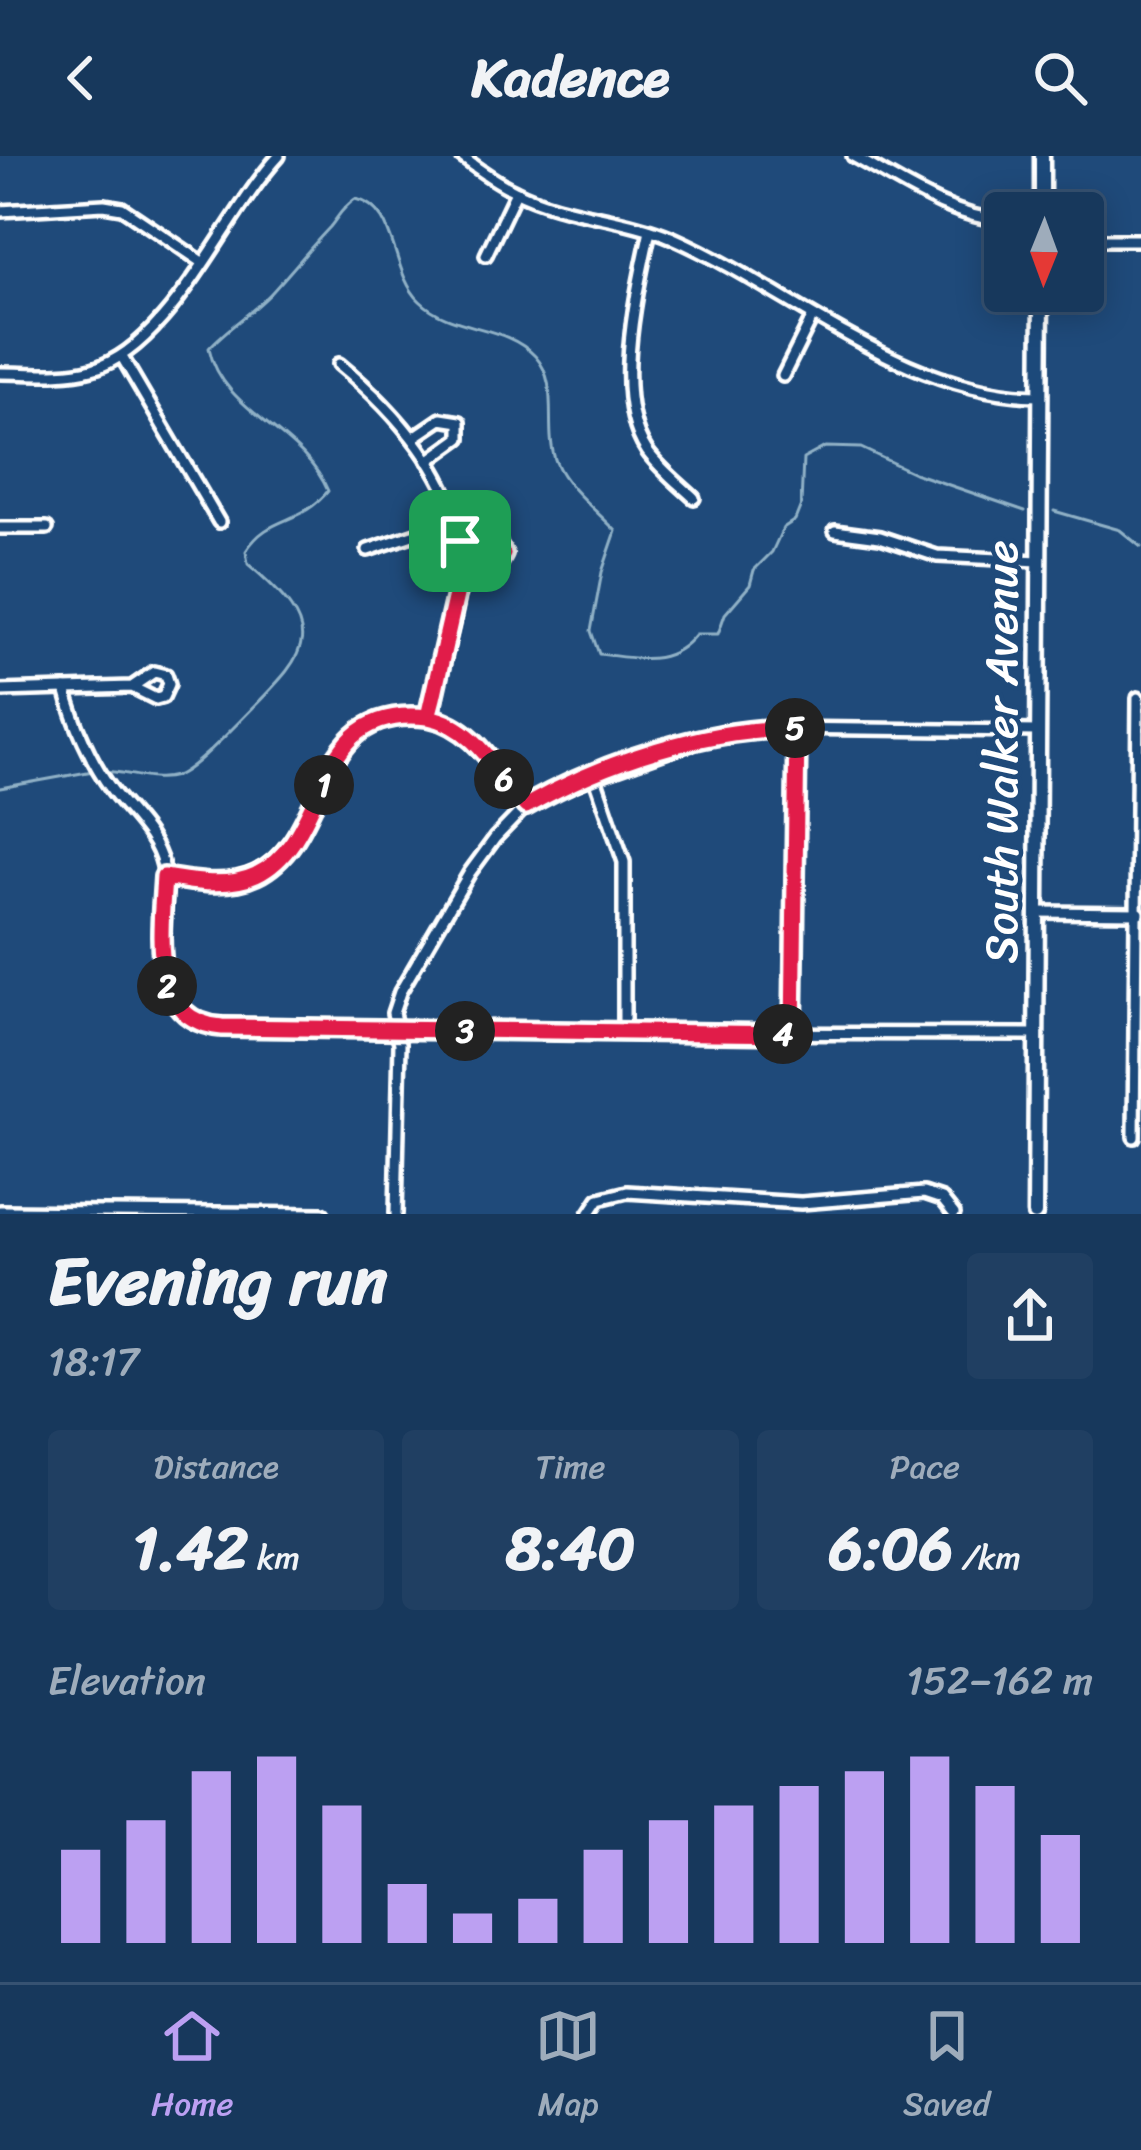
<!DOCTYPE html>
<meta charset="utf-8">
<style>
:root{--surface:#17385c;--page:#203f62;--text:#f1f3f6;--muted:#9eacbb;--line:#365272;--accent:#bca0f2}
body{margin:0;font-family:Sriracha,sans-serif;background:var(--page);color:var(--text);height:100vh;display:flex;flex-direction:column;font-size:45px;white-space:nowrap}
*{box-sizing:border-box;margin:0}
p{font-size:39px;color:var(--muted)}
.icon{flex:none;width:66px;height:66px;fill:none;stroke:currentColor;stroke-width:2;stroke-linecap:round;stroke-linejoin:round}
.map{position:relative;height:1058px;overflow:hidden}
.drawer{display:flex;flex-direction:column;background:var(--surface);flex:1}
.drawer>*{flex:none}
.needle{width:78px;rotate:181deg}
.buttons{position:absolute;left:984px;top:36px;display:grid;gap:24px}
.buttons a{display:grid;place-items:center;width:120px;height:120px;border-radius:12px;background:var(--surface);box-shadow:0 6px 30px #0003,0 0 0 3px var(--line);font-size:60px}
.pin{position:absolute;display:grid;place-items:center;width:102px;height:102px;color:#fff;margin:-51px;border-radius:24px;box-shadow:0 6px 18px #0006}
.km{position:absolute;width:60px;height:60px;margin:-30px;border-radius:50%;background:#222;color:#fff;font-size:33px;line-height:60px;text-align:center}
.round{display:grid;place-items:center;flex:none;width:126px;height:126px;border-radius:12px;background:var(--page)}
.head{display:flex;align-items:center;justify-content:space-between;height:204px;padding:0 48px}
h1{font-size:66px;font-weight:700;line-height:90px}
.figures{display:grid;grid-template-columns:repeat(3,1fr);gap:18px;height:204px;padding:12px 48px}
.figures div{display:grid;align-content:center;border-radius:12px;background:var(--page);text-align:center}
.figures b{font-size:60px;font-weight:700}
.figures small{font-size:33px;font-weight:400}
.figures p{font-size:33px}
.chart{height:336px;padding:24px 48px}
.chart p{display:flex;justify-content:space-between}
.chart svg{width:100%;height:216px;margin-top:12px;stroke:var(--accent);stroke-width:6}
header{display:flex;justify-content:space-between;align-items:center;height:156px;padding:0 48px;background:var(--surface);font-size:54px;font-weight:700}
.tab-bar{display:flex;justify-content:space-around;align-items:center;height:168px;border-top:3px solid var(--line);background:var(--surface);font-size:33px;color:var(--muted)}
.tab-bar a{display:grid;justify-items:center;gap:6px}
.tab-bar .active{color:var(--accent)}
.map>svg:first-child{display:block}
.lines{fill:none;stroke-linecap:round;stroke-linejoin:round}
.stream{stroke:#90b1c6;stroke-width:3}
.street-casing{stroke:#fff;stroke-width:18}
.secondary-casing{stroke:#fff;stroke-width:21}
.street{stroke:#1f4a7a;stroke-width:9}
.secondary{stroke:#1f4a7a;stroke-width:12}
.route-casing{stroke:#fff;stroke-width:24}
.route{stroke:#e11d48;stroke-width:15}
.labels{text-anchor:middle;stroke-width:9;stroke-linejoin:round;paint-order:stroke}
.street-label{font-size:45px;fill:#fff;stroke:#1f4a7a}
</style>
<header><svg class="icon" aria-label="back" viewBox="0 0 24 24"><path d="M15 5l-7 7 7 7"/></svg>Kadence<svg class="icon" aria-label="search" viewBox="0 0 24 24"><circle cx="10" cy="10" r="6"/><path d="M15 15l6 6"/></svg></header>
<div class="map">
<svg width="1141" height="1058" viewBox="0 0 1141 1058">
<rect width="100%" height="100%" fill="#1f4a7a"/>
<filter id="ink" filterUnits="userSpaceOnUse"><feTurbulence type="fractalNoise" baseFrequency=".00833" numOctaves="2"/><feDisplacementMap in="SourceGraphic" scale="24" xChannelSelector="R" yChannelSelector="G"/><feConvolveMatrix kernelMatrix="1 2 1 2 8 2 1 2 1" color-interpolation-filters="sRGB"/></filter>
<g filter="url(#ink)">
<g class="lines">
<g class="stream">
<polyline points="1054,355 1120,374 1141,391"/>
<path d="M102,615C127,615 151,627 176,620C193,614 225,580 239,566C306,497 334,480 248,408L246,395C269,358 300,370 328,335C303,275 222,256 209,192C229,170 254,156 273,135C293,113 310,92 330,71C340,59 340,54 355,43C399,52 389,115 420,145C452,176 504,167 535,200C561,228 543,273 556,306C566,331 597,355 616,375L602,416L591,475L599,498C638,502 669,512 696,478H718L725,458L750,429L754,414L772,396L783,372L795,364L801,349L803,303L825,291L861,292L914,317L1025,355"/>
<polyline points="0,632 93,615"/>
</g>
<g class="street-casing">
<g id="street">
<path d="M461,0C478,13 496,26 515,35C564,60 622,60 673,82C793,135 903,239 1040,240"/>
<path d="M853,0C901,26 950,61 1005,65"/>
<polyline points="0,55 104,49 122,52 202,106"/>
<path d="M650,74C637,135 611,241 647,295C660,313 678,327 694,342"/>
<polyline points="1083,84 1141,84"/>
<polyline points="486,99 516,36"/>
<polyline points="122,201 219,366"/>
<path d="M339,208C395,254 456,321 462,398C465,439 439,518 428,561"/>
<path d="M0,217C30,217 63,221 92,213C170,192 225,58 279,0"/>
<polyline points="783,220 813,160"/>
<polyline points="413,282 441,263 460,266 460,282 428,305"/>
<polyline points="0,372 47,372"/>
<polyline points="835,375 880,381 937,400 1039,405"/>
<polyline points="460,385 496,386 503,398 497,409 461,413"/>
<polyline points="368,394 454,365"/>
<path d="M65,533C74,567 91,606 112,634C130,658 156,679 163,710C175,766 135,838 205,868L599,877L1035,878"/>
<polyline points="0,535 132,531 156,543 163,541 169,528 166,519 154,516 132,531"/>
<polyline points="594,619 624,706 624,877"/>
<path d="M164,721C296,744 289,673 349,585C360,570 372,565 390,562C466,549 485,600 526,650"/>
<polyline points="1036,756 1139,757"/>
<polyline points="793,877 797,573"/>
<polyline points="1134,981 1138,542"/>
<polyline points="0,1055 323,1058"/>
<polyline points="396,1058 400,887 393,857 400,836 470,716 495,682 526,650 554,635 723,576 778,572 1037,575"/>
<polyline points="589,1058 599,1043 627,1036 801,1047 924,1037 942,1043 954,1058"/>
</g>
</g>
<g class="secondary-casing">
<g id="secondary">
<polyline points="1042,57 1042,0"/>
<polyline points="1035,1058 1041,135"/>
</g>
</g>
<use href="#street" class="street"/>
<use href="#secondary" class="secondary"/>
</g>
</g>
<g class="lines" filter="url(#ink)">
<g class="route-casing">
<path id="route" d="M460,385L458,430L428,561C308,546 334,681 256,719C229,732 193,726 164,721C161,775 147,865 222,871L793,878L797,572C706,572 606,605 526,650C497,616 476,570 428,561L433,542L458,430L461,413L497,409L503,398L496,386L460,385"/>
</g>
<use href="#route" class="route"/>
</g>
<g class="labels">
<g class="street-label">
<text transform="translate(1001 596) rotate(-90)" y="16">South Walker Avenue</text>
</g>
</g>
</svg>
<div class="buttons">
<a><svg class="needle" viewBox="-14 -14 28 28"><path d="M0-13l5 13h-10z" fill="#e53935"/><path d="M0 13l5-13h-10z" fill="#9eacbb"/></svg></a>
</div>
<div class="pin" style="left:460px;top:385px;background:#1e9e55"><svg class="icon" aria-label="arrive" viewBox="0 0 24 24"><path d="M6 21V4h12l-3 4 3 4H6"/></svg></div>
<b class="km" style="left:324px;top:629px">1</b>
<b class="km" style="left:167px;top:830px">2</b>
<b class="km" style="left:465px;top:875px">3</b>
<b class="km" style="left:783px;top:878px">4</b>
<b class="km" style="left:795px;top:572px">5</b>
<b class="km" style="left:504px;top:623px">6</b>
</div>
<section class="drawer">
<div class="head"><div><h1>Evening run</h1><p>18:17</p></div><a class="round"><svg class="icon" aria-label="share" viewBox="0 0 24 24"><path d="M12 15V3M7 8l5-5 5 5M5 13v7h14v-7"/></svg></a></div>
<div class="figures">
<div><p>Distance</p><b>1.42<small> km</small></b></div>
<div><p>Time</p><b>8:40</b></div>
<div><p>Pace</p><b>6:06<small> /km</small></b></div>
</div>
<div class="chart"><p><span>Elevation</span>152–162 m</p>
<svg viewBox="0 0 160 44" preserveAspectRatio="none"><path d="M5 44V25M15 44V19M25 44V9M35 44V6M45 44V16M55 44V32M65 44V38M75 44V35M85 44V25M95 44V19M105 44V16M115 44V12M125 44V9M135 44V6M145 44V12M155 44V22"/></svg>
</div>
</section>
<nav class="tab-bar">
<a class="active"><svg class="icon" aria-label="home" viewBox="0 0 24 24"><path d="M3 11l9-7 9 7M6 9v11h12V9"/></svg>Home</a>
<a><svg class="icon" aria-label="map" viewBox="0 0 24 24"><path d="M3 6l6-2 6 2 6-2v14l-6 2-6-2-6 2zM9 4v14M15 6v14"/></svg>Map</a>
<a><svg class="icon" aria-label="saved" viewBox="0 0 24 24"><path d="M7 4h10v16l-5-4-5 4z"/></svg>Saved</a>
</nav>
